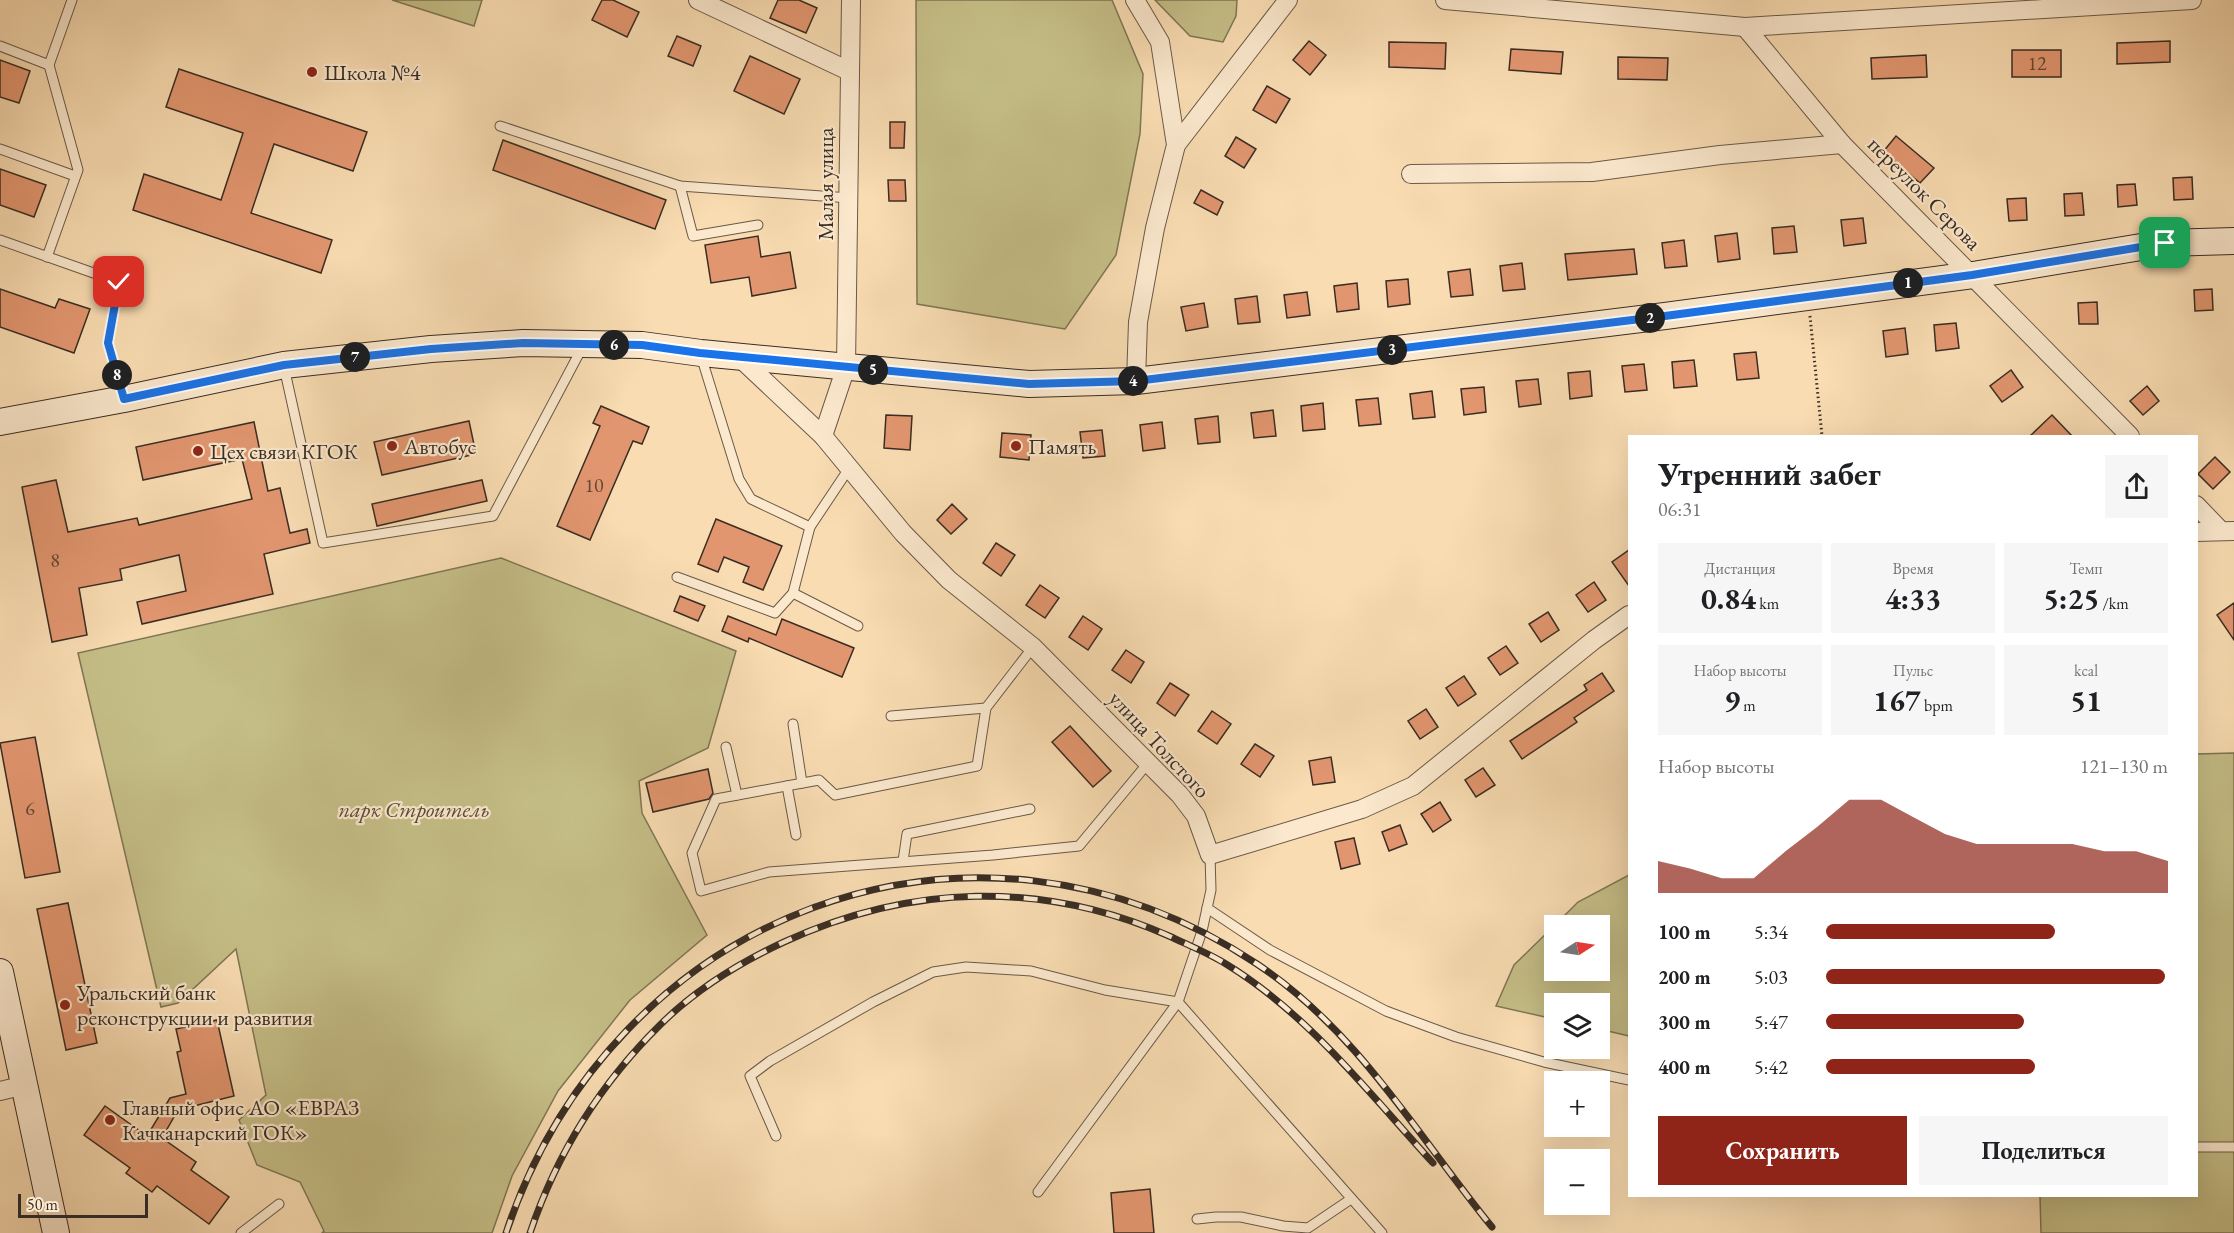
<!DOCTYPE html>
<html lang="ru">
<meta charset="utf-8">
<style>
:root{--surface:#fff;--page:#f6f6f6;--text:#202124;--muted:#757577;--accent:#8f2418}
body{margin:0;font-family:"EB Garamond",serif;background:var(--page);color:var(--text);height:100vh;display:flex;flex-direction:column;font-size:22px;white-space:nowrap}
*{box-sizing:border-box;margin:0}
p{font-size:20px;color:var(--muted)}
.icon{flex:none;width:33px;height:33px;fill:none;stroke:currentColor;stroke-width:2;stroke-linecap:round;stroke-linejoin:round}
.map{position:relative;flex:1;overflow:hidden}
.panel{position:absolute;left:1628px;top:435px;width:570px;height:762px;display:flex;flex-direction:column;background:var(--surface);border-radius:0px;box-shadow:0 6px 24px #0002}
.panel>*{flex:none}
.needle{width:39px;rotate:78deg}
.tools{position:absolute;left:1544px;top:915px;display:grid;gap:12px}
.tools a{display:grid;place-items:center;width:66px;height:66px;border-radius:0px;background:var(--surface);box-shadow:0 6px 24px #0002;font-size:30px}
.scale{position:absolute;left:18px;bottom:15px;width:130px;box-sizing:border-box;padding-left:6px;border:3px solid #392d24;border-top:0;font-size:16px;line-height:21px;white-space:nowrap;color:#392d24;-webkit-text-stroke:4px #fbe8cd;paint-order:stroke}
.pin{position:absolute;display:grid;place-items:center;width:51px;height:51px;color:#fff;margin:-26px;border-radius:12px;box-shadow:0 3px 9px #0006}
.km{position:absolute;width:30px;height:30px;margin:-15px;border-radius:50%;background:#222;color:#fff;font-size:16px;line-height:30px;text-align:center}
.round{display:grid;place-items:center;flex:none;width:63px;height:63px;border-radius:0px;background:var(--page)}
.summary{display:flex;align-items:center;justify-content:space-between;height:102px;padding:0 30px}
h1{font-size:33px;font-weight:700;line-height:45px}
.figures{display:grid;grid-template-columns:repeat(3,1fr);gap:9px;height:102px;padding:6px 30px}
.figures div{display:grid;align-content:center;border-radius:0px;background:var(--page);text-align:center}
.figures b{font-size:30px;font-weight:700}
.figures small{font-size:16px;font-weight:400}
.figures p{font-size:16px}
.chart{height:168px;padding:12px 30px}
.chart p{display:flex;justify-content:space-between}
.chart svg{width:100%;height:108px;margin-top:6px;fill:var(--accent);opacity:.7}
.button{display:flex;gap:12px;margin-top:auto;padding:12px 30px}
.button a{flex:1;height:69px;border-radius:0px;background:var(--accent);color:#fff;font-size:24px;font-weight:700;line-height:69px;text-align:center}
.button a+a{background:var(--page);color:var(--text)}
ul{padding:0 30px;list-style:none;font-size:20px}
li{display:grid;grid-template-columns:96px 72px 1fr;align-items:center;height:45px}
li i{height:15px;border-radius:8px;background:var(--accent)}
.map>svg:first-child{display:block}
.green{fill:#c5be87;stroke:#7f7656;stroke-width:1.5}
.building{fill:#e2966f;stroke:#392d24;stroke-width:1.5}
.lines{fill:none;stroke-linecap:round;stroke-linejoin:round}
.service-casing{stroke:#695948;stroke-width:11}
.minor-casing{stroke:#695948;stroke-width:20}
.secondary-casing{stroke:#392d24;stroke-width:28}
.path{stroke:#392d24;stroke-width:3;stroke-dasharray:1.5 3;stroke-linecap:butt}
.service{stroke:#fbe8cd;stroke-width:9}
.minor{stroke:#fbe8cd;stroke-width:18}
.secondary{stroke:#fbe8cd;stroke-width:26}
.rail-casing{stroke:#392d24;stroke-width:7}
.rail{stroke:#fbe8cd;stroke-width:4.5;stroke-dasharray:14;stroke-linecap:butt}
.route-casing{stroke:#fff;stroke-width:12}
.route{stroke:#1a73e8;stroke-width:8}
.poi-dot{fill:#8f2418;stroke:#fbe8cd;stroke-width:2}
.labels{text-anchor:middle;stroke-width:4.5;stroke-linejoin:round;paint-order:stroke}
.number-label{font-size:20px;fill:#634737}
.poi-label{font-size:22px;fill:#392d24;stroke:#fbe8cd;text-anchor:start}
.street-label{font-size:22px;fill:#392d24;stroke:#fbe8cd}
.park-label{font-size:22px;font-style:italic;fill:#554a38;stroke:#fbe8cd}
</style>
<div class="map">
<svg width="2234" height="1233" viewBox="0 0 2234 1233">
<rect width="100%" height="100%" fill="#f9dcb2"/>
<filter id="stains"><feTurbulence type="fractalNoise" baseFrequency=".00333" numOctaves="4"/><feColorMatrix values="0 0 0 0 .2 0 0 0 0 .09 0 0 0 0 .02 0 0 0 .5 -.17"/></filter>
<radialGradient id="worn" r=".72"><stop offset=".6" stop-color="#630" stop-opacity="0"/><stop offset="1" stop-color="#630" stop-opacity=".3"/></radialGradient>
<g class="green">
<polygon points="392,0 482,0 474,26"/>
<polygon points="916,0 1112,0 1143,74 1140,134 1116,255 1065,329 917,304"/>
<polygon points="1155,0 1237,0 1236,16 1223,42 1190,36"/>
<polygon points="501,558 736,651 708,748 639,781 642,813 707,935 630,1000 558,1091 512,1176 492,1233 322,1233 324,1231 300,1182 257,1165 239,1120 266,1095 236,949 178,1003 161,1007 78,653"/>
<polygon points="2234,753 2234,1233 2041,1233 2040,1196 2196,1196 2196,754"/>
<polygon points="1629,875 1629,1036 1599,1029 1599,1004 1554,1004 1554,1019 1496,1006 1514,965 1554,926 1554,970 1599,970 1599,926 1554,926 1578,902"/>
</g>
<g class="building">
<polygon points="602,0 613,0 639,12 627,37 592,20"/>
<polygon points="778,0 799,0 817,8 806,33 770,18"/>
<polygon points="677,36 701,46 693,66 668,56"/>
<polygon points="1309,41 1326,55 1310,75 1293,60"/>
<polygon points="2170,41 2170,62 2117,64 2117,43"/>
<polygon points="1389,42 1446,43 1445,69 1389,67"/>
<polygon points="1511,49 1563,52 1561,74 1509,70"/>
<rect x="2012" y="50" width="49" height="27"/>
<polygon points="1926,55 1927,77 1872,79 1871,58"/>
<polygon points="750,56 800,79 784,114 734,91"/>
<polygon points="1618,57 1668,58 1667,80 1618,79"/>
<polygon points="0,60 30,71 19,103 0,97"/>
<polygon points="179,69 367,132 353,171 274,144 251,213 332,240 321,273 133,210 144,174 221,200 243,133 166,107"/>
<polygon points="1267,86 1290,99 1276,123 1253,110"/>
<polygon points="890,122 905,122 904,148 890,148"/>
<polygon points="1896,136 1934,168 1920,183 1883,152"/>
<polygon points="1236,137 1256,149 1244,168 1225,156"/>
<polygon points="503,140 666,200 655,229 493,170"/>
<polygon points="0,169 46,185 34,217 0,205"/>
<polygon points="2192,177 2193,199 2174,200 2173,178"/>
<polygon points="888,180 905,180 906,201 889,201"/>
<polygon points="2135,184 2137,205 2118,207 2117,185"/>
<polygon points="1201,190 1223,202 1217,215 1194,203"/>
<polygon points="2082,193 2084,215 2065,216 2064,194"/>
<polygon points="2026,198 2027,220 2009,221 2007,199"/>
<polygon points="1863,218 1866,243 1844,246 1841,220"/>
<polygon points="1794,226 1797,252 1774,254 1772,228"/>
<polygon points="1737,233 1740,259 1718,262 1715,236"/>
<polygon points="758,236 761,257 790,252 796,288 752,296 749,277 711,283 705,245"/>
<polygon points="1684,240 1687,266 1665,268 1662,243"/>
<polygon points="1634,249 1637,274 1568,280 1565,254"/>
<polygon points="1522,263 1525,289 1503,291 1500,266"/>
<polygon points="1470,269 1473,295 1451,297 1448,272"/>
<polygon points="1408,279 1410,304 1388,307 1386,281"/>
<polygon points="1357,283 1359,309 1337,312 1334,286"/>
<polygon points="0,289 55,308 59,299 90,309 74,353 0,327"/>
<polygon points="2212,289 2213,310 2195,311 2194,290"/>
<polygon points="1307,292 1310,315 1287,318 1284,295"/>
<polygon points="1257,296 1260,322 1238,324 1235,299"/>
<polygon points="2097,302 2098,324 2079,324 2078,303"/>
<polygon points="1204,303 1208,327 1186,331 1181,307"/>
<polygon points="1956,323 1959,348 1936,351 1934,325"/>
<polygon points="1905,328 1908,354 1886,357 1883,331"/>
<polygon points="1756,352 1759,378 1737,380 1734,354"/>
<polygon points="1694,360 1697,386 1674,388 1672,362"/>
<polygon points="1644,364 1647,390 1625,392 1622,366"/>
<polygon points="2011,370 2023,387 2002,402 1990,386"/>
<polygon points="1590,371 1592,396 1570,399 1568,373"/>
<polygon points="1538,379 1541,404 1519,407 1516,381"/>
<polygon points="2147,386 2159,401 2143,415 2130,401"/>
<polygon points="1484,387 1486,412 1464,415 1461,389"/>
<polygon points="1432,391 1435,417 1413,419 1410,394"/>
<polygon points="1378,398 1381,424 1359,426 1356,400"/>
<polygon points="1323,403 1325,429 1303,431 1301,406"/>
<polygon points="601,406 649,427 642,444 633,441 590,540 557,526 600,426 593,423"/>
<polygon points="1273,410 1276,436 1254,438 1251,413"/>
<polygon points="886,415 912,416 910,450 884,448"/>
<polygon points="2052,415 2072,436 2030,436"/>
<polygon points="1218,416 1220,442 1198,444 1195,419"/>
<polygon points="469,421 476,454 382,475 374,442"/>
<polygon points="254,422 268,491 280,488 290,533 307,529 310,543 264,554 273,594 142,624 137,602 186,591 179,555 120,569 122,580 79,588 87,635 52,642 22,487 56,480 68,532 137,518 139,525 252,499 242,459 143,480 136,447"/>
<polygon points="1162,422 1165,448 1143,451 1140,425"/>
<polygon points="1102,430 1105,456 1083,458 1080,432"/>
<polygon points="1002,433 1031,435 1029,460 1000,457"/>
<polygon points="2215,457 2230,472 2213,489 2198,474"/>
<polygon points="482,480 487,501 377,526 372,504"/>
<polygon points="952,504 967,519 951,534 937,520"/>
<polygon points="716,519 782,546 763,590 743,582 749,567 724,557 718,572 698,564"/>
<polygon points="996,543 1015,555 1001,576 983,563"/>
<polygon points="1629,550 1629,586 1612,562"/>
<polygon points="1594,582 1606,600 1588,612 1576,595"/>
<polygon points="1040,585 1059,598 1045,618 1026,605"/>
<polygon points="680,596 705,606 698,621 674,611"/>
<polygon points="2234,603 2234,640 2217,615"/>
<polygon points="1548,612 1559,630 1541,642 1529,624"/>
<polygon points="728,616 776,635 782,619 854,648 842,677 749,638 748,642 722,631"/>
<polygon points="1083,616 1102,629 1088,650 1069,637"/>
<polygon points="1506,646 1518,663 1500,675 1488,658"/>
<polygon points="1126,650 1144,662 1131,683 1112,670"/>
<polygon points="1602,673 1614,691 1574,718 1577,722 1522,759 1510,741 1587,690 1584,685"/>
<polygon points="1464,676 1476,694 1458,706 1446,688"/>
<polygon points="1170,683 1189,695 1175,716 1157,703"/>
<polygon points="1426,709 1438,727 1420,739 1408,721"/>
<polygon points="1212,711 1231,724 1217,744 1198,731"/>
<polygon points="1070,726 1111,771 1093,787 1052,742"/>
<polygon points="35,737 60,872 25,878 0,743"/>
<polygon points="1255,744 1274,756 1260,777 1241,764"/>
<polygon points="1331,757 1335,782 1313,785 1309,761"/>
<polygon points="1483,768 1495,785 1476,797 1465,780"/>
<polygon points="708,769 713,793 709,799 653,812 646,783"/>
<polygon points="1440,802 1451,820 1433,832 1421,814"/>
<polygon points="1400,825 1407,844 1389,851 1382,832"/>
<polygon points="1354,838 1360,864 1341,869 1335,842"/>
<polygon points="68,903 97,1043 66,1050 37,909"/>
<polygon points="217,1020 234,1096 178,1110 162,1138 196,1162 191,1170 229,1197 209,1224 157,1186 152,1192 126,1173 130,1168 84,1135 105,1106 147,1136 170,1098 186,1094 177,1052 181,1051 176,1029"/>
<polygon points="1150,1189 1154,1233 1114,1233 1111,1193"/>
</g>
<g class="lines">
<g class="service-casing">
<g id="service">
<polyline points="0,46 49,65"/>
<polyline points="500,126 680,186 850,198"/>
<polyline points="0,149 75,176"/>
<polyline points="680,186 693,236 758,225"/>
<polyline points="0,240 119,282 108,343 123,397"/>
<polyline points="47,257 78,170 49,65 72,0"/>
<polyline points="701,356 739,479 751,499 810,527"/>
<polyline points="284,367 323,543 493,516 583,346"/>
<polyline points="677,577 775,613 793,593 810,527 850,467"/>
<polyline points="793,593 858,626"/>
<polyline points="1033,647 986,708 977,766 835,795 819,780 716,799 692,853 701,891 769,872 993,855 1079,846 1148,763"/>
<polyline points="891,716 986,708"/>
<polyline points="793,724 802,783"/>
<polyline points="726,747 737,795"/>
<polyline points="787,786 796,835"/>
<polyline points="903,861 907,834 1030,809"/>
<polyline points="1207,908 1270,950 1386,1011 1456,1037 1544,1062 1629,1080"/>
<polyline points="776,1136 750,1076 770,1061 873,1002 933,972 966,967 1031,971 1105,990 1178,1002 1382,1233"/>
<polyline points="2196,1147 2234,1147"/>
<polyline points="1038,1192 1178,1002 1202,931 1211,890 1210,855"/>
<polyline points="1197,1219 1216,1217 1241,1217 1283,1226 1308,1228 1351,1199"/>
<polyline points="241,1233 279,1204"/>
</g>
</g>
<g class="minor-casing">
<g id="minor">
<polyline points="698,0 849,71"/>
<polyline points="1135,0 1160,42 1176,145 1155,228 1138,322 1136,381"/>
<polyline points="1445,0 1745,27 2192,0"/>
<polyline points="1745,27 1842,144 2130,436"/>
<polyline points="1176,145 1288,0"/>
<polyline points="1411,174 1592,172 1720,155 1842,144"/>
<polyline points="739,357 823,436 903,533 949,580 1033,647 1180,795 1196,816 1210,855 1362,809 1413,786 1594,640 1629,615"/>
<polyline points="823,436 846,367 851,0"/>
<polyline points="2196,505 2221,531"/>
<polyline points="2196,532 2234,531"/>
<polyline points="0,1091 25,1085"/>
</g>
</g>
<g class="secondary-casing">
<g id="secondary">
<polyline points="0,422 124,399 284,365 431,349 523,343 642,345 701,353 1029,384 1136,381 1665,316 1973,275 2165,243 2234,241"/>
<polyline points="0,972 56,1233"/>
</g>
</g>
<polyline class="path" points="1810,316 1822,436"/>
<use href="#service" class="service"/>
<use href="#minor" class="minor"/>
<use href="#secondary" class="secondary"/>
<g class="rail-casing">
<g id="rail">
<path d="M506,1233C612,913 972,774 1257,964C1358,1031 1417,1135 1492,1227"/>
<path d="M530,1233C557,1153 600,1084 660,1025C695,990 739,963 784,942C910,884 1042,880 1169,936C1188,945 1208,953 1226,964C1308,1014 1369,1093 1433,1163"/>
</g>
</g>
<use href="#rail" class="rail"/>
</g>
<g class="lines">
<g class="route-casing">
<polyline id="route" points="119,282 108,343 124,399 284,365 431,349 523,343 642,345 700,353 1029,384 1136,381 1665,316 1972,275 2165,243"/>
</g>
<use href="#route" class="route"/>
</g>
<g class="poi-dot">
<circle cx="312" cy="72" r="6"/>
<circle cx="392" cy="446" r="6"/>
<circle cx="1016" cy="446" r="6"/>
<circle cx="198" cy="451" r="6"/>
<circle cx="65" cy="1005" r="6"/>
<circle cx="110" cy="1120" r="6"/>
</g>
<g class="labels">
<g class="number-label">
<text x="2037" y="70">12</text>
<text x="594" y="492">10</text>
<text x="55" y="567">8</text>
<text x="30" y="815">6</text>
</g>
<g class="poi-label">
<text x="324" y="80">Школа №4</text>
<text x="404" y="454">Автобус</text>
<text x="1028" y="454">Память</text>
<text x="210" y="459">Цех связи КГОК</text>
<text x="77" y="1000">Уральский банк<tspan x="77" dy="25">реконструкции и развития</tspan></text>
<text x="122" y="1115">Главный офис АО «ЕВРАЗ<tspan x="122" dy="25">Качканарский ГОК»</tspan></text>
</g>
<g class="street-label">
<text transform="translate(825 184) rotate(-90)" y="8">Малая улица</text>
<text transform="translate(1925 193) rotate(45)" y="8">переулок Серова</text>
<text transform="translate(1160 744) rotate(47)" y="8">улица Толстого</text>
</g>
<g class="park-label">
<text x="414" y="817">парк Строитель</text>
</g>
</g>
<rect width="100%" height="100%" filter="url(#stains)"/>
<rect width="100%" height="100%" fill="url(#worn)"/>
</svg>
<div class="tools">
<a><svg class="needle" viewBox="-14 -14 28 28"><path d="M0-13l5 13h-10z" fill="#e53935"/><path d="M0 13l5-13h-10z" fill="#757577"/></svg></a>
<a><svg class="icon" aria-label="layers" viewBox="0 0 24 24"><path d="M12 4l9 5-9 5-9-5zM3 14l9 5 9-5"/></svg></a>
<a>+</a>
<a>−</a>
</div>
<div class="scale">50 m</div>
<div class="pin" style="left:2165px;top:243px;background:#1e9e55"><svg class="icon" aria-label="arrive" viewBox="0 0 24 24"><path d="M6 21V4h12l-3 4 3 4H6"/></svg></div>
<div class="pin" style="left:119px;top:282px;background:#d93025"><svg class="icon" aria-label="check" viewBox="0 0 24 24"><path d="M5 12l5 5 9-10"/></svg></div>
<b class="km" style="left:1908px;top:283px">1</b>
<b class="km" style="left:1650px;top:318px">2</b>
<b class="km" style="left:1392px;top:350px">3</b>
<b class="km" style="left:1133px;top:381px">4</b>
<b class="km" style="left:873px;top:370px">5</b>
<b class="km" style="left:614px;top:345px">6</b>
<b class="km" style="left:355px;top:357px">7</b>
<b class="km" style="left:117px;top:375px">8</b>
<section class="panel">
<div class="summary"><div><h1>Утренний забег</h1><p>06:31</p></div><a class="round"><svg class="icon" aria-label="share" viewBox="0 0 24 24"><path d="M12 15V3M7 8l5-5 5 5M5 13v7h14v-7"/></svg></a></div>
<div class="figures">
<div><p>Дистанция</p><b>0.84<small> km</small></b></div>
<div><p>Время</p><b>4:33</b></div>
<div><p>Темп</p><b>5:25<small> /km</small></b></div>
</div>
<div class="figures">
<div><p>Набор высоты</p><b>9<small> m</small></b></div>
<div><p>Пульс</p><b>167<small> bpm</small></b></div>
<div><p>kcal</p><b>51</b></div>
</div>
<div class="chart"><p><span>Набор высоты</span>121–130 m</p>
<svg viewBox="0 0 160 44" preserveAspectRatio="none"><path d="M0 44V31L10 34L20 38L30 38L40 27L50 17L60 6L70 6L80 13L90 20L100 24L110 24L120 24L130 24L140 27L150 27L160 31V44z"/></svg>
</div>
<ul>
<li><b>100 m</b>5:34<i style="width:67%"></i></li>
<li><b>200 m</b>5:03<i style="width:99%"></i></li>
<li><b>300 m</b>5:47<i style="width:58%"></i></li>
<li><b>400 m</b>5:42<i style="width:61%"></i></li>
</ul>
<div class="button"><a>Сохранить</a><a>Поделиться</a></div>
</section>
</div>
